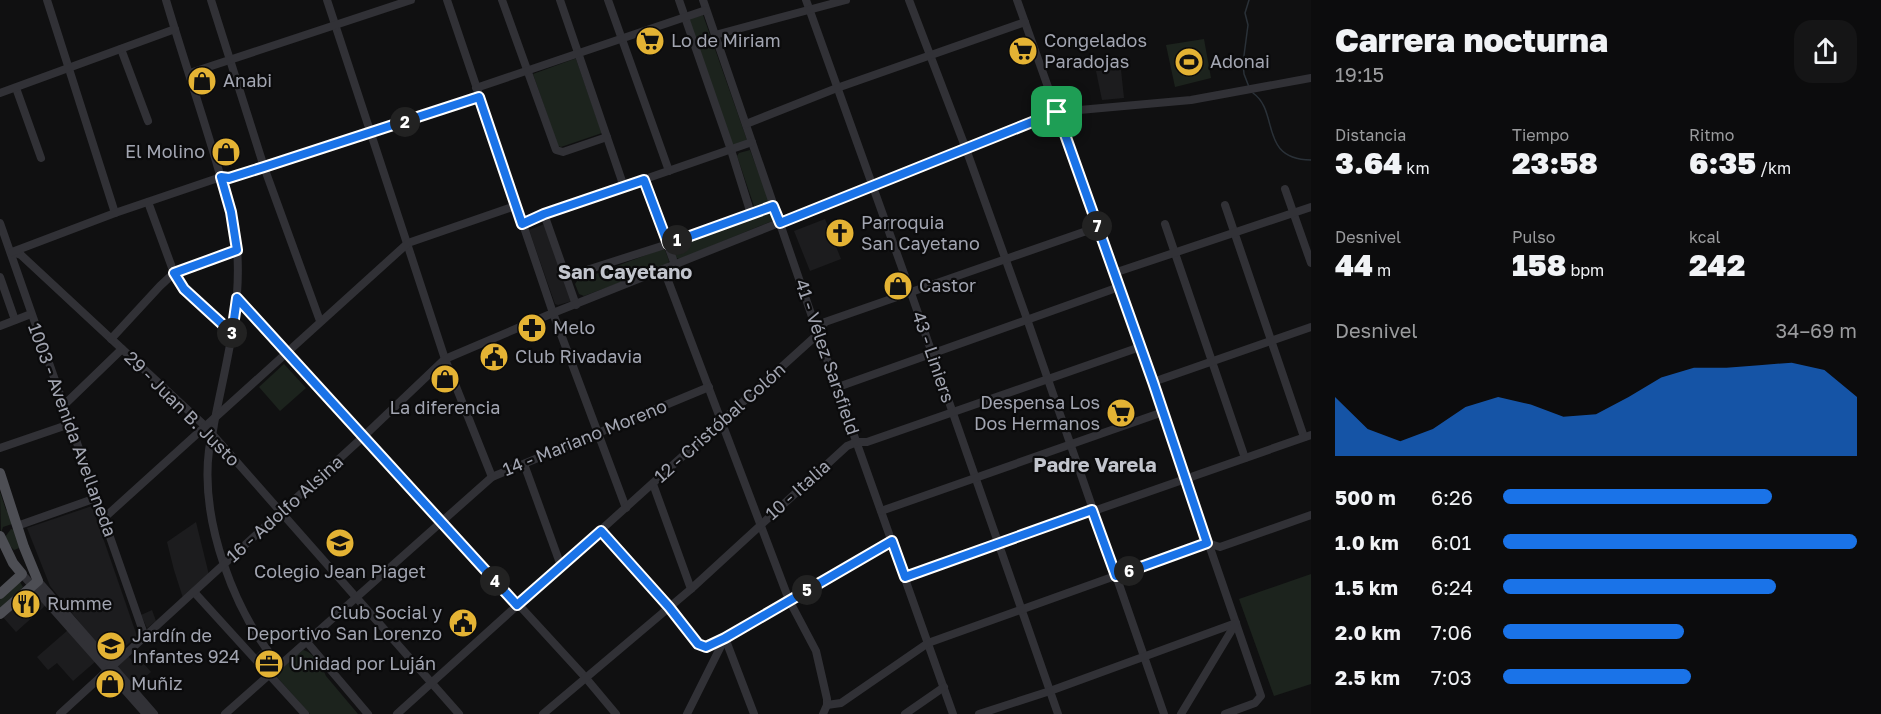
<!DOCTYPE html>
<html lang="es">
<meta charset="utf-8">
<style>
:root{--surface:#0c0c0d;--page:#151516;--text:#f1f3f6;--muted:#9a9b9d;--accent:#1a73e8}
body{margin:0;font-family:"Golos Text",sans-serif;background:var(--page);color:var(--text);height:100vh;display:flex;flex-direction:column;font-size:22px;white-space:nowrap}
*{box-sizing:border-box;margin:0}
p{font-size:20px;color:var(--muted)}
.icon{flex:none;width:33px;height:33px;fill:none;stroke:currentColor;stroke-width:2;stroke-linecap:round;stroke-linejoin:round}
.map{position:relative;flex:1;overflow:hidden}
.panel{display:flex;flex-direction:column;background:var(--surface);width:570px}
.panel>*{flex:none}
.pin{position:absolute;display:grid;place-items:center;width:51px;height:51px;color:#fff;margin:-26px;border-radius:12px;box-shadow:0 3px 9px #0006}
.km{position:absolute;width:30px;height:30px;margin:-15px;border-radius:50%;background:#222;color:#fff;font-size:16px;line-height:30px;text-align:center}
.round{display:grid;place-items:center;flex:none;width:63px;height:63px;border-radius:18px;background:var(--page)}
.headline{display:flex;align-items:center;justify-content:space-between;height:102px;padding:0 24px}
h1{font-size:33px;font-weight:800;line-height:45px}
.figures{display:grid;grid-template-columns:repeat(3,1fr);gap:9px;height:102px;padding:6px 24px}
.figures div{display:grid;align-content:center}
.figures b{font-size:30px;font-weight:800}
.figures small{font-size:16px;font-weight:400}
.figures p{font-size:16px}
.chart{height:168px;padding:12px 24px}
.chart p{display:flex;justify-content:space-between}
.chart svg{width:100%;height:108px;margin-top:6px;fill:var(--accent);opacity:.7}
ul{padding:0 24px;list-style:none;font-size:20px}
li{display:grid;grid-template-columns:96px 72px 1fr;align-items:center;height:45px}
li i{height:15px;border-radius:8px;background:var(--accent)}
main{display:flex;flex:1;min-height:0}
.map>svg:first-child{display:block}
.built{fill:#1c1c1e}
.green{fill:#1c231d}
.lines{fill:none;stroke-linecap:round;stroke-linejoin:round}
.stream{stroke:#2a3138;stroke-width:1.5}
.minor{stroke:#313136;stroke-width:8}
.major{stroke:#4d4e54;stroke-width:10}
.route-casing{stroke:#fff;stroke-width:12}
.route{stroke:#1a73e8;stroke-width:8}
.labels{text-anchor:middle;stroke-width:4.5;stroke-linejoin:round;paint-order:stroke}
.poi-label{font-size:18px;fill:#a2a5b1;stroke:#0b0b0c;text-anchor:start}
.street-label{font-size:18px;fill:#a2a5b1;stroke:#0b0b0c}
.neighbourhood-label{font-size:20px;font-weight:bold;fill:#c2c5cd;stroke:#0b0b0c}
</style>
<main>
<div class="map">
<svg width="1311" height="714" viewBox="0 0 1311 714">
<rect width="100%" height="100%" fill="#101011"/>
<g class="built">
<polygon points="1121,70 1124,98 1102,100 1096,71"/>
<polygon points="825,219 841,259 810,271 794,231"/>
<polygon points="547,223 572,301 558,305 555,304 529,230"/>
<polygon points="92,506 137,636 110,660 50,586 27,528"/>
<polygon points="196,522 209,575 183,598 174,570 167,542"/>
<polygon points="33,591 46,605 16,632 2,616"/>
<polygon points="152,610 156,621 147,628 141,615"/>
<polygon points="68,630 96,661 73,681 57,663 48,670 37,657"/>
<polygon points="263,648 274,665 271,669 255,655"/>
<polygon points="128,656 135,664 138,662 141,666 144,664 151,672 134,686 119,670 118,666"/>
</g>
<g class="green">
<polygon points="703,15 747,140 733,146 689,19"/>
<polygon points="1204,39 1211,78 1175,87 1166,45"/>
<polygon points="574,59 576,59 602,133 561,147 558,146 533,74"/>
<polygon points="750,150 770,203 755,209 737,156 739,153"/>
<polygon points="772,211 774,218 772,221 680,259 676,258 671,249 673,244"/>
<polygon points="662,249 665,250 669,261 667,265 584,296 579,294 575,284 577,281"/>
<polygon points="284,364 306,388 280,411 259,387"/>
<polygon points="0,492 6,510 12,513 12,524 3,527 1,533"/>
<polygon points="11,529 16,530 22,547 14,550 7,543 5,537"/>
<polygon points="1311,574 1311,684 1274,696 1239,599"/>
<polygon points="20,582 23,587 0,609 0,597"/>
<path d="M303,650C313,652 322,666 326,676L358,714H310L276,676V673Z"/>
</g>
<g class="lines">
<g class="stream">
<polyline points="1249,87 1244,74 1243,63 1248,25 1245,13 1249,0"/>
<path d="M1253,93C1280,112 1258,159 1311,160"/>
</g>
<g class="minor">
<polyline points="47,0 115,213"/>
<path d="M166,0C182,54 200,107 216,161C224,189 235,219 237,249C242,308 225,366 214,424C213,433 210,442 209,450C200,521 234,612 279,665"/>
<polyline points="211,0 264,167 320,321"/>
<polyline points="327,0 445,359 492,477"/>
<polyline points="447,0 553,313 626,508"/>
<polyline points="502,0 556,150 563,152 607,137"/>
<polyline points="560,0 624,187"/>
<polyline points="608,0 669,171"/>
<polyline points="679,0 731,150 751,214"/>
<polyline points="703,0 818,334 953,714"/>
<polyline points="806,0 911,293 1058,714"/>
<polyline points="909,0 966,149 1027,319 1164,714"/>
<polyline points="1017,0 1153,382 1261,696 1255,703 1225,714"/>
<polyline points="715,35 846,0"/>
<polyline points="121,49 148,121"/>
<polyline points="190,73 411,0"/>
<polyline points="16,88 41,158"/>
<polyline points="476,88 706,10"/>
<polyline points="0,93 175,29"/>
<polyline points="746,124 837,88 1025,22"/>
<polyline points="644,180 675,265"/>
<polyline points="1285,189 1311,263"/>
<polyline points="148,202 174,273 184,289 232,333"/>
<polyline points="1225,205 1304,437"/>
<polyline points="544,214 576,305"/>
<polyline points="0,223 145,637"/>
<polyline points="522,224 544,214 752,142"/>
<polyline points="1165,224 1245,458"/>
<polyline points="12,252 21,255 205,426 459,714"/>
<polyline points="12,252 115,213 221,177 229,178 264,167 479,97"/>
<polyline points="664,270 789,600 816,651 827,699 827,705 823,714"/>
<polyline points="1114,273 1311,207"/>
<polyline points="0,277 15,320"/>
<polyline points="565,277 668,244 773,206"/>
<polyline points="237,298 585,677 616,714"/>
<polyline points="0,326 31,314"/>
<polyline points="111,339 160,286 174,273 237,250"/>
<polyline points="1153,382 1311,327"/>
<polyline points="838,387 1119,287"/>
<polyline points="63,406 122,349"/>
<polyline points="0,448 70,424"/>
<polyline points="524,464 561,566"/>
<polyline points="653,484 691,589"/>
<polyline points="881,511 1163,412"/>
<polyline points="104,518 408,243 515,206"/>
<polyline points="17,526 96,498"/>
<polyline points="601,532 669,607 698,644 706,647 725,638 754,714"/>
<polyline points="22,574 146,714"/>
<polyline points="905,577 1311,435"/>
<polyline points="38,581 154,714"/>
<polyline points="194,592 305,714"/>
<polyline points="306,641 368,714"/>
<polyline points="827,705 841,703 928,643 1207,543 1220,547 1311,515"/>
<polyline points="60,714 363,437 445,359 553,313 1057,112 1191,100 1311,78"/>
<polyline points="225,714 492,477 709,387"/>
<polyline points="397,714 818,334 825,322 1098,227"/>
<polyline points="543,714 691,589 847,446 857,442 867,442 1140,347"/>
<polyline points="687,714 725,638 892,541"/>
<polyline points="905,714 944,687"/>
<polyline points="979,714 1050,691 1236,623"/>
<polyline points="1181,714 1236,623"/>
</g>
<g class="major">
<polyline points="0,473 24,547 38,581 0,614"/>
<polyline points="0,536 13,563 22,574 0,594"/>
</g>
</g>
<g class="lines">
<g class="route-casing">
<polygon id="route" points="479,97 522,224 544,214 644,180 668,244 773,206 780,223 1057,112 1153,382 1207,543 1116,576 1092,510 905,577 892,541 725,638 706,647 698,644 669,607 601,531 517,605 237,298 232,333 184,289 174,273 237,250 231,212 221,177 229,178 264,167"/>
</g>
<use href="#route" class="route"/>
</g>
<defs>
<g id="supermarket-disc" transform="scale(1.5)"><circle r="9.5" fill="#e4b334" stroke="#0b0b0c"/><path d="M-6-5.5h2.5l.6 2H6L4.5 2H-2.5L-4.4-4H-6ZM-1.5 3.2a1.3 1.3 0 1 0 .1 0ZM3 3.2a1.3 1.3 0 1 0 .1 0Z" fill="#111"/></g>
<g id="stadium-disc" transform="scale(1.5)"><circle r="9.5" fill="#e4b334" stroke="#0b0b0c"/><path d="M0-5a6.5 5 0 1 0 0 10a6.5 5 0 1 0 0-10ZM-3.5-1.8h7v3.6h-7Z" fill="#111"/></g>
<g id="shop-disc" transform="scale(1.5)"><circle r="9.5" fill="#e4b334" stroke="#0b0b0c"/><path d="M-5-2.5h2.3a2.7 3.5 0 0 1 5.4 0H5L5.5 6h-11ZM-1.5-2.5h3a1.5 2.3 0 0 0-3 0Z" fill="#111"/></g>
<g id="church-disc" transform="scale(1.5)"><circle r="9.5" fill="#e4b334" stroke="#0b0b0c"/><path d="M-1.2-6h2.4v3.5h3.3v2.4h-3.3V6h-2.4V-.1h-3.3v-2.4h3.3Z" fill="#111"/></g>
<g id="pharmacy-disc" transform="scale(1.5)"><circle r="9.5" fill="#e4b334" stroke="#0b0b0c"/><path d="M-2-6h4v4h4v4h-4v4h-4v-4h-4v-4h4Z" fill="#111"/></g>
<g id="civic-disc" transform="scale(1.5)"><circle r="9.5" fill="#e4b334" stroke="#0b0b0c"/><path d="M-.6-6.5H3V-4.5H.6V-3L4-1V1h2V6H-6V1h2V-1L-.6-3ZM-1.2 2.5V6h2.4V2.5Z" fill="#111"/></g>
<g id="school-disc" transform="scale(1.5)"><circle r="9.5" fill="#e4b334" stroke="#0b0b0c"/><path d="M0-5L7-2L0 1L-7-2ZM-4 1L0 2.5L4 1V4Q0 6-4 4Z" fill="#111"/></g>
<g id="restaurant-disc" transform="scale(1.5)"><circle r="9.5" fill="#e4b334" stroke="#0b0b0c"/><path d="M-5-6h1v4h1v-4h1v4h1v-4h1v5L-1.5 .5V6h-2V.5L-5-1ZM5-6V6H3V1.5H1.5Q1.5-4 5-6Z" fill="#111"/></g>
<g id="office-disc" transform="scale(1.5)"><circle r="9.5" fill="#e4b334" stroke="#0b0b0c"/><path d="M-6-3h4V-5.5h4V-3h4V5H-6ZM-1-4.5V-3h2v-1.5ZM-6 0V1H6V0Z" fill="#111"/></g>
</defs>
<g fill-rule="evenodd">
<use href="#supermarket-disc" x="650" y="41"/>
<use href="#supermarket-disc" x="1023" y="51"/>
<use href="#stadium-disc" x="1189" y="62"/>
<use href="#shop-disc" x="202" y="81"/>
<use href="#shop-disc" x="226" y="152"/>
<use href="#church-disc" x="840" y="233"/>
<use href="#shop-disc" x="898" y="286"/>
<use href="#pharmacy-disc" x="532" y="328"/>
<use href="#civic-disc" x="494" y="357"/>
<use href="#shop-disc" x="445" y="379"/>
<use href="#supermarket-disc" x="1121" y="413"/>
<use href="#school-disc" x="340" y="543"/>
<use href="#restaurant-disc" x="26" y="604"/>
<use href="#civic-disc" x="463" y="623"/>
<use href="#school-disc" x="111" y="646"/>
<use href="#office-disc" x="269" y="664"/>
<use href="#shop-disc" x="110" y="684"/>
</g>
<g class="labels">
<g class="poi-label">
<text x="671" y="47">Lo de Miriam</text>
<text x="1044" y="47">Congelados<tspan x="1044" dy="21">Paradojas</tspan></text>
<text x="1210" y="68">Adonai</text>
<text x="223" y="87">Anabi</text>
<text x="205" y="158" text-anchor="end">El Molino</text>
<text x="861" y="229">Parroquia<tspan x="861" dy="21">San Cayetano</tspan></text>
<text x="919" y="292">Castor</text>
<text x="553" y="334">Melo</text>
<text x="515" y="363">Club Rivadavia</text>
<text x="1100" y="409" text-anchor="end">Despensa Los<tspan x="1100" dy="21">Dos Hermanos</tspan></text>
<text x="445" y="414" text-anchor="middle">La diferencia</text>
<text x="340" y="578" text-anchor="middle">Colegio Jean Piaget</text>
<text x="47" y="610">Rumme</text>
<text x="442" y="619" text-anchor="end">Club Social y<tspan x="442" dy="21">Deportivo San Lorenzo</tspan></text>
<text x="132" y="642">Jardín de<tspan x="132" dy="21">Infantes 924</tspan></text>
<text x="290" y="670">Unidad por Luján</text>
<text x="131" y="690">Muñiz</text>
</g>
<g class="street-label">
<text transform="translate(827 357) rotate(71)" y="6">41 - Vélez Sarsfield</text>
<text transform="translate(933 357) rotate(71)" y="6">43 - Liniers</text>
<text transform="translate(182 409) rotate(45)" y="6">29 - Juan B. Justo</text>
<text transform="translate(720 423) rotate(-42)" y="6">12 - Cristóbal Colón</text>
<text transform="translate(72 430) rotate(70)" y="6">1003 - Avenida Avellaneda</text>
<text transform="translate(585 438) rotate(-22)" y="6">14 - Mariano Moreno</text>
<text transform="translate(798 490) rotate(-42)" y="6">10 - Italia</text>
<text transform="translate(285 509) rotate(-42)" y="6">16 - Adolfo Alsina</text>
</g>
<g class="neighbourhood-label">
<text x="625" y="279">San Cayetano</text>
<text x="1095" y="472">Padre Varela</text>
</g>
</g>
</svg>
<div class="pin" style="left:1057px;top:112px;background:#1e9e55"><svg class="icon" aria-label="arrive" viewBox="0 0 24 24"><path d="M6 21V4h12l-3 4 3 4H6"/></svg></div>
<b class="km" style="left:677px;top:240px">1</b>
<b class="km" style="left:405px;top:122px">2</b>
<b class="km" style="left:232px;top:333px">3</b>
<b class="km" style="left:495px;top:581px">4</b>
<b class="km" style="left:807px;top:590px">5</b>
<b class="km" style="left:1129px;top:571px">6</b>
<b class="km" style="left:1097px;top:226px">7</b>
</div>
<section class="panel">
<div class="headline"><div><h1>Carrera nocturna</h1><p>19:15</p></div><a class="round"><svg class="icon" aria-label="share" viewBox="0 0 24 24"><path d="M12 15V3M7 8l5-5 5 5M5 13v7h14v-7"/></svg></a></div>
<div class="figures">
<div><p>Distancia</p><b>3.64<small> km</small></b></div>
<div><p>Tiempo</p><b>23:58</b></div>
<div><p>Ritmo</p><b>6:35<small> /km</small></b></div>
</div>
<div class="figures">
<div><p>Desnivel</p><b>44<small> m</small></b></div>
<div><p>Pulso</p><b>158<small> bpm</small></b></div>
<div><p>kcal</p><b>242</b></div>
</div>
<div class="chart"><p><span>Desnivel</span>34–69 m</p>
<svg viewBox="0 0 160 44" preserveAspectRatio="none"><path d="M0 44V20L10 33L20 38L30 33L40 24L50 20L60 23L70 28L80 27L90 20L100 12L110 8L120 8L130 7L140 6L150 9L160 20V44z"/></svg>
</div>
<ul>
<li><b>500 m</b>6:26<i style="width:76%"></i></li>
<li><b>1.0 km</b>6:01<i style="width:100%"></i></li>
<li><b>1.5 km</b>6:24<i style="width:77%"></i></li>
<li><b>2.0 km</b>7:06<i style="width:51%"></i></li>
<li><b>2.5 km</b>7:03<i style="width:53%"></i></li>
</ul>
</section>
</main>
